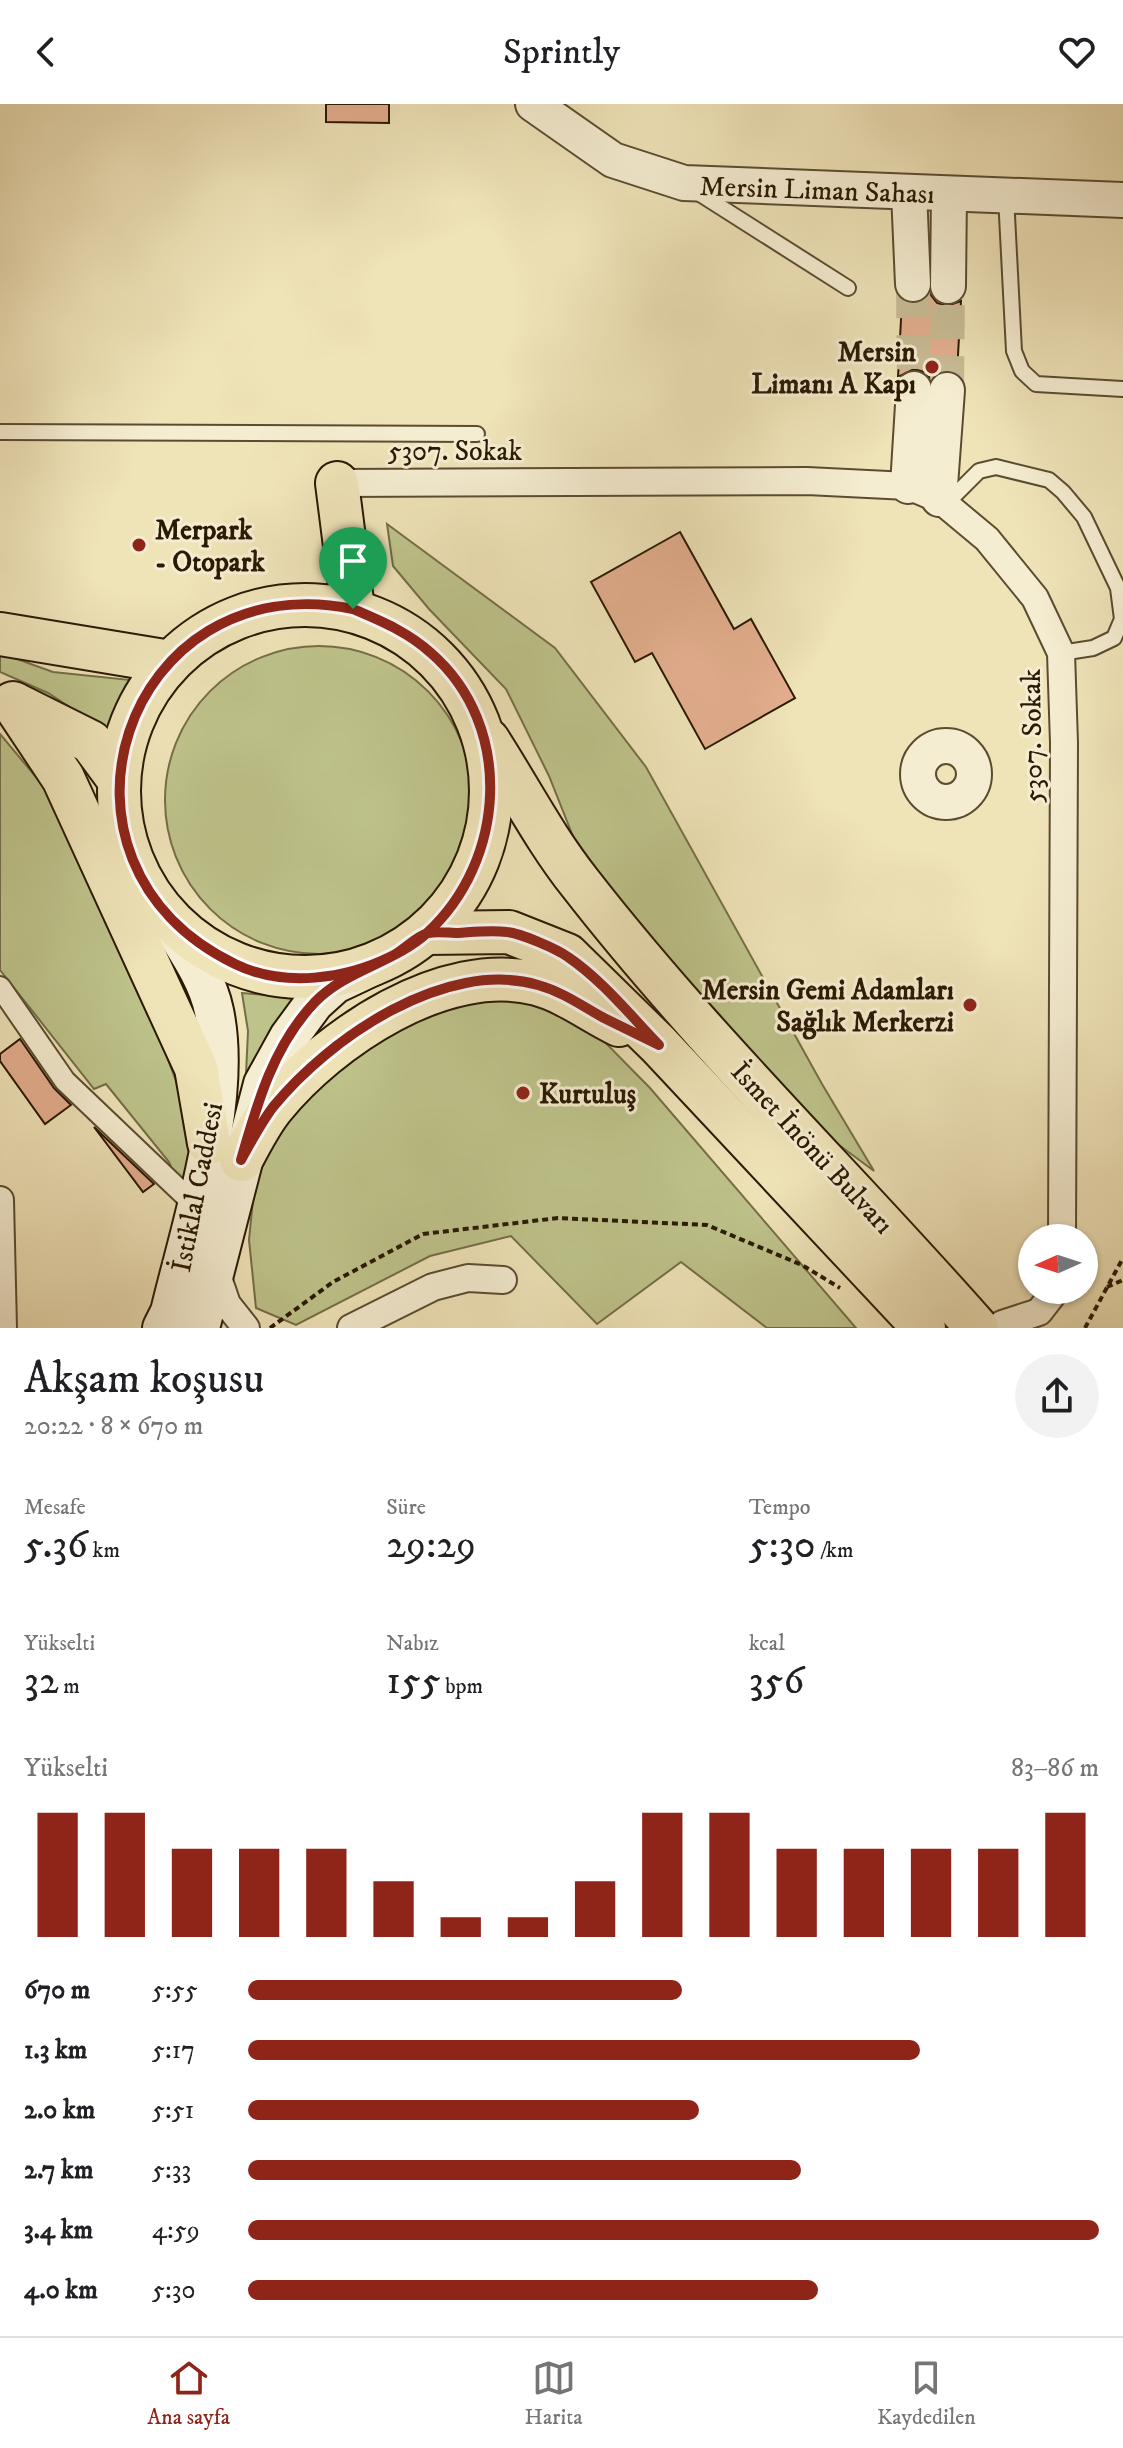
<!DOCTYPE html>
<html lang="tr">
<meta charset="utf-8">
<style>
:root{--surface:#fff;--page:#f2f2f2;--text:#202124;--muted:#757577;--line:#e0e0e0;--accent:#8f2418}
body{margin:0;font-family:"IM FELL DW Pica",serif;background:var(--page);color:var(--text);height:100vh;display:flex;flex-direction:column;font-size:30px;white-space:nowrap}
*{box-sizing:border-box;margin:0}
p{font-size:26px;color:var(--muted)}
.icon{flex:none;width:44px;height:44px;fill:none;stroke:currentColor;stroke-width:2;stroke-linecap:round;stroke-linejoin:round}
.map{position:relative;height:1224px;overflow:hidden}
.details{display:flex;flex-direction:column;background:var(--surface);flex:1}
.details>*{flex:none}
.needle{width:52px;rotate:267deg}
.buttons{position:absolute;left:1018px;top:1120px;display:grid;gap:16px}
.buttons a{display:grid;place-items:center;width:80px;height:80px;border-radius:50%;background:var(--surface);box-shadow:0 2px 6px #0004;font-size:40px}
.pin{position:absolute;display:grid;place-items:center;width:68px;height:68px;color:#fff;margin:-82px -34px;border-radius:50% 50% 50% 0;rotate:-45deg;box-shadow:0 0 8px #0007}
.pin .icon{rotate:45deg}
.round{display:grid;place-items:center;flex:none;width:84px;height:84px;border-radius:42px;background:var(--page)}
.headline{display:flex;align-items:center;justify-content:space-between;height:136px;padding:0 24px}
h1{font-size:44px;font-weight:600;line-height:60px}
.stats{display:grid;grid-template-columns:repeat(3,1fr);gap:12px;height:136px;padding:8px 24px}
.stats div{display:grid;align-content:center}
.stats b{font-size:40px;font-weight:600}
.stats small{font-size:22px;font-weight:400}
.stats p{font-size:22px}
.chart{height:224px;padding:16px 24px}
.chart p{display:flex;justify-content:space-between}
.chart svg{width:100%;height:144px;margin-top:8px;stroke:var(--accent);stroke-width:6}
ul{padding:0 24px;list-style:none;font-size:26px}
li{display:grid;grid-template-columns:128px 96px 1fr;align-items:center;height:60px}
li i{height:20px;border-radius:10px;background:var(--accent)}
header{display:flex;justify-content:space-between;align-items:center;height:104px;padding:0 24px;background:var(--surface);font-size:36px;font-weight:600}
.tab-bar{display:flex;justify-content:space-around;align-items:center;height:112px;border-top:2px solid var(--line);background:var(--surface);font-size:22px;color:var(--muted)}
.tab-bar a{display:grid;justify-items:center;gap:4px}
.tab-bar .active{color:var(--accent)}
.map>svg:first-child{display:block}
.green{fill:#bec38b;stroke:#746e47;stroke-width:2}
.building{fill:#e3ae8e;stroke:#2a1903;stroke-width:2}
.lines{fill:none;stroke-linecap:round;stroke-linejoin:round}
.tertiary-tunnel{stroke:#c8bb94;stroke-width:34;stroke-dasharray:34 17;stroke-linecap:butt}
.service-casing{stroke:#5b4c30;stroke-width:18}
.pedestrian-casing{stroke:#5b4c30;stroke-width:24}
.minor-casing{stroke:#5b4c30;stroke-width:30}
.tertiary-casing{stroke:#5b4c30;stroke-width:38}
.secondary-casing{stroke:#2a1903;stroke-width:42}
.primary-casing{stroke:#2a1903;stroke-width:46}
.path{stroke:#2a1903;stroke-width:4;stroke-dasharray:6 4;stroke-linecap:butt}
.service{stroke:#f5edd1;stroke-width:14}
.pedestrian{stroke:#f5edd1;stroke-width:20}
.minor{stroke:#f5edd1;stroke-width:26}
.tertiary{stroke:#f5edd1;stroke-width:34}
.secondary{stroke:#f5edd1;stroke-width:38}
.primary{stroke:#efe3b8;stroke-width:42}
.route-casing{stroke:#fff;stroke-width:16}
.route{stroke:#8f2418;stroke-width:10}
.poi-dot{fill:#8f2418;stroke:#f5edd1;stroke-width:3}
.labels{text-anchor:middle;stroke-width:6;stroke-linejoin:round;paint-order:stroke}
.street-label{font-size:28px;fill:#2a1903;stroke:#f5edd1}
.poi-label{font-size:28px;font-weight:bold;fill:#2a1903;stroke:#f5edd1;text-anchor:end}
</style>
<header><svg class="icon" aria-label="back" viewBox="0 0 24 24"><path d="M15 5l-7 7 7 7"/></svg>Sprintly<svg class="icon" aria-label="heart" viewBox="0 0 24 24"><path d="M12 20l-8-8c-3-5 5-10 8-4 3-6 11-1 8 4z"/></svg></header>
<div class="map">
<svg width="1123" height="1224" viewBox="0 0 1123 1224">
<rect width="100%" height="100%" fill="#efe3b8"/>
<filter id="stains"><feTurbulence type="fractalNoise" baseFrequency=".0025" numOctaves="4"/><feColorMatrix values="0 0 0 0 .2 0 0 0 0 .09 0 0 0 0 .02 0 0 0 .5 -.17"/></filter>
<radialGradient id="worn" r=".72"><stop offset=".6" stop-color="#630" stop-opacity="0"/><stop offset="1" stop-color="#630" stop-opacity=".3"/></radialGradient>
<g class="green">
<polygon points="387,420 555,544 646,663 822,980 874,1067 784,1000 586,765 549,672 506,585 429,505 393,462"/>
<circle cx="319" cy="696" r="154"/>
<polygon points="0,549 53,568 140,577 114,632 48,589 0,568"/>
<polygon points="0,630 51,691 136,869 190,1015 188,1102 169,1058 106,980 94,985 0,866"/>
<polygon points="242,889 311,895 245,991 248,927"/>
<polygon points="470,894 533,897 594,927 650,984 856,1224 767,1224 681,1158 597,1220 511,1132 430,1152 296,1221 256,1204 249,1136 256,1065 285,1015 363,944 427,907"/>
</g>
<g class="building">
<polygon points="326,0 389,0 389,19 326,18"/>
<polygon points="930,190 937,199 947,202 961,197 957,269 939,268 931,275 924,268 914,265 898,273 902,196 915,200"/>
<polygon points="680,428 734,525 751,515 795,594 705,645 652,549 635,558 591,478"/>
<polygon points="20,935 54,984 71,1001 45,1020 0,957 0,950"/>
<polygon points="94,1023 154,1080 143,1088"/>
</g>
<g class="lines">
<g class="tertiary-tunnel">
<polyline points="913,180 914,285"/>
<polyline points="947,286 948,182"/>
</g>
<g class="service-casing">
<g id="service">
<polyline points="697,88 848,184"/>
<polyline points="1006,92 1014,247 1022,267 1036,280 1123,285"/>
<polyline points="0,328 477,330"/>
<polyline points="946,400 979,367 996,363 1049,376 1063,388 1084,413 1118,484 1122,515 1114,534 1093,544 1061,549"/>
</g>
</g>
<g class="pedestrian-casing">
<polyline id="pedestrian" points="0,883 65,977 195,1101"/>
</g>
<g class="minor-casing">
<g id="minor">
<polyline points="337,379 807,377 908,382 939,395 987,435 1035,494 1061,549 1064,639 1062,1134"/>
<polyline points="0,1096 3,1224"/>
<polyline points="215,1165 227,1200 246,1224"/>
<polyline points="351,1224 433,1183 468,1174 503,1176"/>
<polyline points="999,1224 1002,1220 1039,1208 1056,1186"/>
</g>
</g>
<g class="tertiary-casing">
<g id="tertiary">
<polyline points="533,0 613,56 684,79 1123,96"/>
<polyline points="909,88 913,180"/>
<polyline points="948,182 949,90"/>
<polyline points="908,382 914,285"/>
<polyline points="939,395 947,286"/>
<circle cx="946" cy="670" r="28"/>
</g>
</g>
<g class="secondary-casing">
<g id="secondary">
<path d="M162,1224L170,1208C191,1120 233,996 214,907C207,872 182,839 164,809"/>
<polyline points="200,1224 263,980 289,933 314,899 335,880 373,862"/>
</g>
</g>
<g class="primary-casing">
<g id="primary">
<polyline points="337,379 353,505"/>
<circle cx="305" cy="687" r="186"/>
<polyline points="0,530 170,558"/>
<polyline points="13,599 63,674 196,964 209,1039"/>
<polyline points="15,600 91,638 119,676"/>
<path d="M488,636C519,684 545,735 580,779C702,936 846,1075 977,1224"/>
<polyline points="427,829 509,828 567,851 659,941 924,1224"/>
<path d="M241,1056C251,1038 260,1019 273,1003C329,934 445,856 537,880C567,888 592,908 619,921"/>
</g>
</g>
<g class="path">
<polyline points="1107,1183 1123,1176"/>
<polyline points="270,1224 333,1178 423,1130 558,1114 707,1121 802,1161 840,1184"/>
<polyline points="1085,1224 1123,1154"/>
</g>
<use href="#service" class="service"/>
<use href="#pedestrian" class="pedestrian"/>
<use href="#minor" class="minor"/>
<use href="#tertiary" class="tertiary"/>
<use href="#secondary" class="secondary"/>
<use href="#primary" class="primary"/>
</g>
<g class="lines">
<g class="route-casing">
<path id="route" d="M353,505C124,459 25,759 235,860C284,884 346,875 392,852C404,846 416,832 428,829C437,827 449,829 458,829C474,828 491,826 507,828C520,829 557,845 568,853C602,876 630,911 659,941C641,932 622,923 604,914C582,902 563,888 538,881C446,854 329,934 273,1003C261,1019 251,1038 241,1056C257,1000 273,942 315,898C346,866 394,859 427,829C506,757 515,622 431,549C408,528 381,517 353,505"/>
</g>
<use href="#route" class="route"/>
</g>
<g class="poi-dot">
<circle cx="932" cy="263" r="8"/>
<circle cx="139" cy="441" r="8"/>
<circle cx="970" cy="901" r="8"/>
<circle cx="523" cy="989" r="8"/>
</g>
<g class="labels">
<g class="street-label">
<text transform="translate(817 85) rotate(2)" y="10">Mersin Liman Sahası</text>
<text x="455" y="356">5307. Sokak</text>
<text transform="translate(1031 632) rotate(-91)" y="10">5307. Sokak</text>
<text transform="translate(813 1043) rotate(47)" y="10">İsmet İnönü Bulvarı</text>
<text transform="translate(196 1083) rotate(-79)" y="10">İstiklal Caddesi</text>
</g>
<g class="poi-label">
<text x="916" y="257">Mersin<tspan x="916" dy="32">Limanı A Kapı</tspan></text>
<text x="155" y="435" text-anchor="start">Merpark<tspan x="155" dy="32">- Otopark</tspan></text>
<text x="954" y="895">Mersin Gemi Adamları<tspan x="954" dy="32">Sağlık Merkerzi</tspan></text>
<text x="539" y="999" text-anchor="start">Kurtuluş</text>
</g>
</g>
<rect width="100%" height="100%" filter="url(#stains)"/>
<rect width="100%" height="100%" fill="url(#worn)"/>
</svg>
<div class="buttons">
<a><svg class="needle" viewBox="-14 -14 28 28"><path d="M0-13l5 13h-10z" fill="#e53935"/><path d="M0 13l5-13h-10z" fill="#757577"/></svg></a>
</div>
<div class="pin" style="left:353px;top:505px;background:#1e9e55"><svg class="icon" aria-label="arrive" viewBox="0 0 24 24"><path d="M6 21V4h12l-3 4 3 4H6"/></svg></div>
</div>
<section class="details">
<div class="headline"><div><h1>Akşam koşusu</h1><p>20:22 · 8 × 670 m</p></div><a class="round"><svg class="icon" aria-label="share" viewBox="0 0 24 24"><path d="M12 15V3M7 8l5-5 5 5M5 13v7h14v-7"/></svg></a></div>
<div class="stats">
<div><p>Mesafe</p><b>5.36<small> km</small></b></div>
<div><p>Süre</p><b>29:29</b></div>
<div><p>Tempo</p><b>5:30<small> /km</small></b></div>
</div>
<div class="stats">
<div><p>Yükselti</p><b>32<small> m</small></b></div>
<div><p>Nabız</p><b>155<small> bpm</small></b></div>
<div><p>kcal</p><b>356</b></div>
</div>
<div class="chart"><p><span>Yükselti</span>83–86 m</p>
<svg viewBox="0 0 160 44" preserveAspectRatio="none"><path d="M5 44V6M15 44V6M25 44V17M35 44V17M45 44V17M55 44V27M65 44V38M75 44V38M85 44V27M95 44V6M105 44V6M115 44V17M125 44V17M135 44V17M145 44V17M155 44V6"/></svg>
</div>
<ul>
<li><b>670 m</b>5:55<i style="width:51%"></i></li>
<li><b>1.3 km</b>5:17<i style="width:79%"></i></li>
<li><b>2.0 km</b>5:51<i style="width:53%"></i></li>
<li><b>2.7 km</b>5:33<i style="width:65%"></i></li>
<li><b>3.4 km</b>4:59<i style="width:100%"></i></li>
<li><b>4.0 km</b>5:30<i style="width:67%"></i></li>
</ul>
</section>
<nav class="tab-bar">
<a class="active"><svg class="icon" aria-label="home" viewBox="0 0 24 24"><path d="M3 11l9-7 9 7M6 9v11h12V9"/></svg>Ana sayfa</a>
<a><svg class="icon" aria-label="map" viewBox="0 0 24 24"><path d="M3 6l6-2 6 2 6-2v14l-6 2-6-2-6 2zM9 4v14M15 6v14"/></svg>Harita</a>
<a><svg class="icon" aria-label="saved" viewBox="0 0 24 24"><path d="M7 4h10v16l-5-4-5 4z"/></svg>Kaydedilen</a>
</nav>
